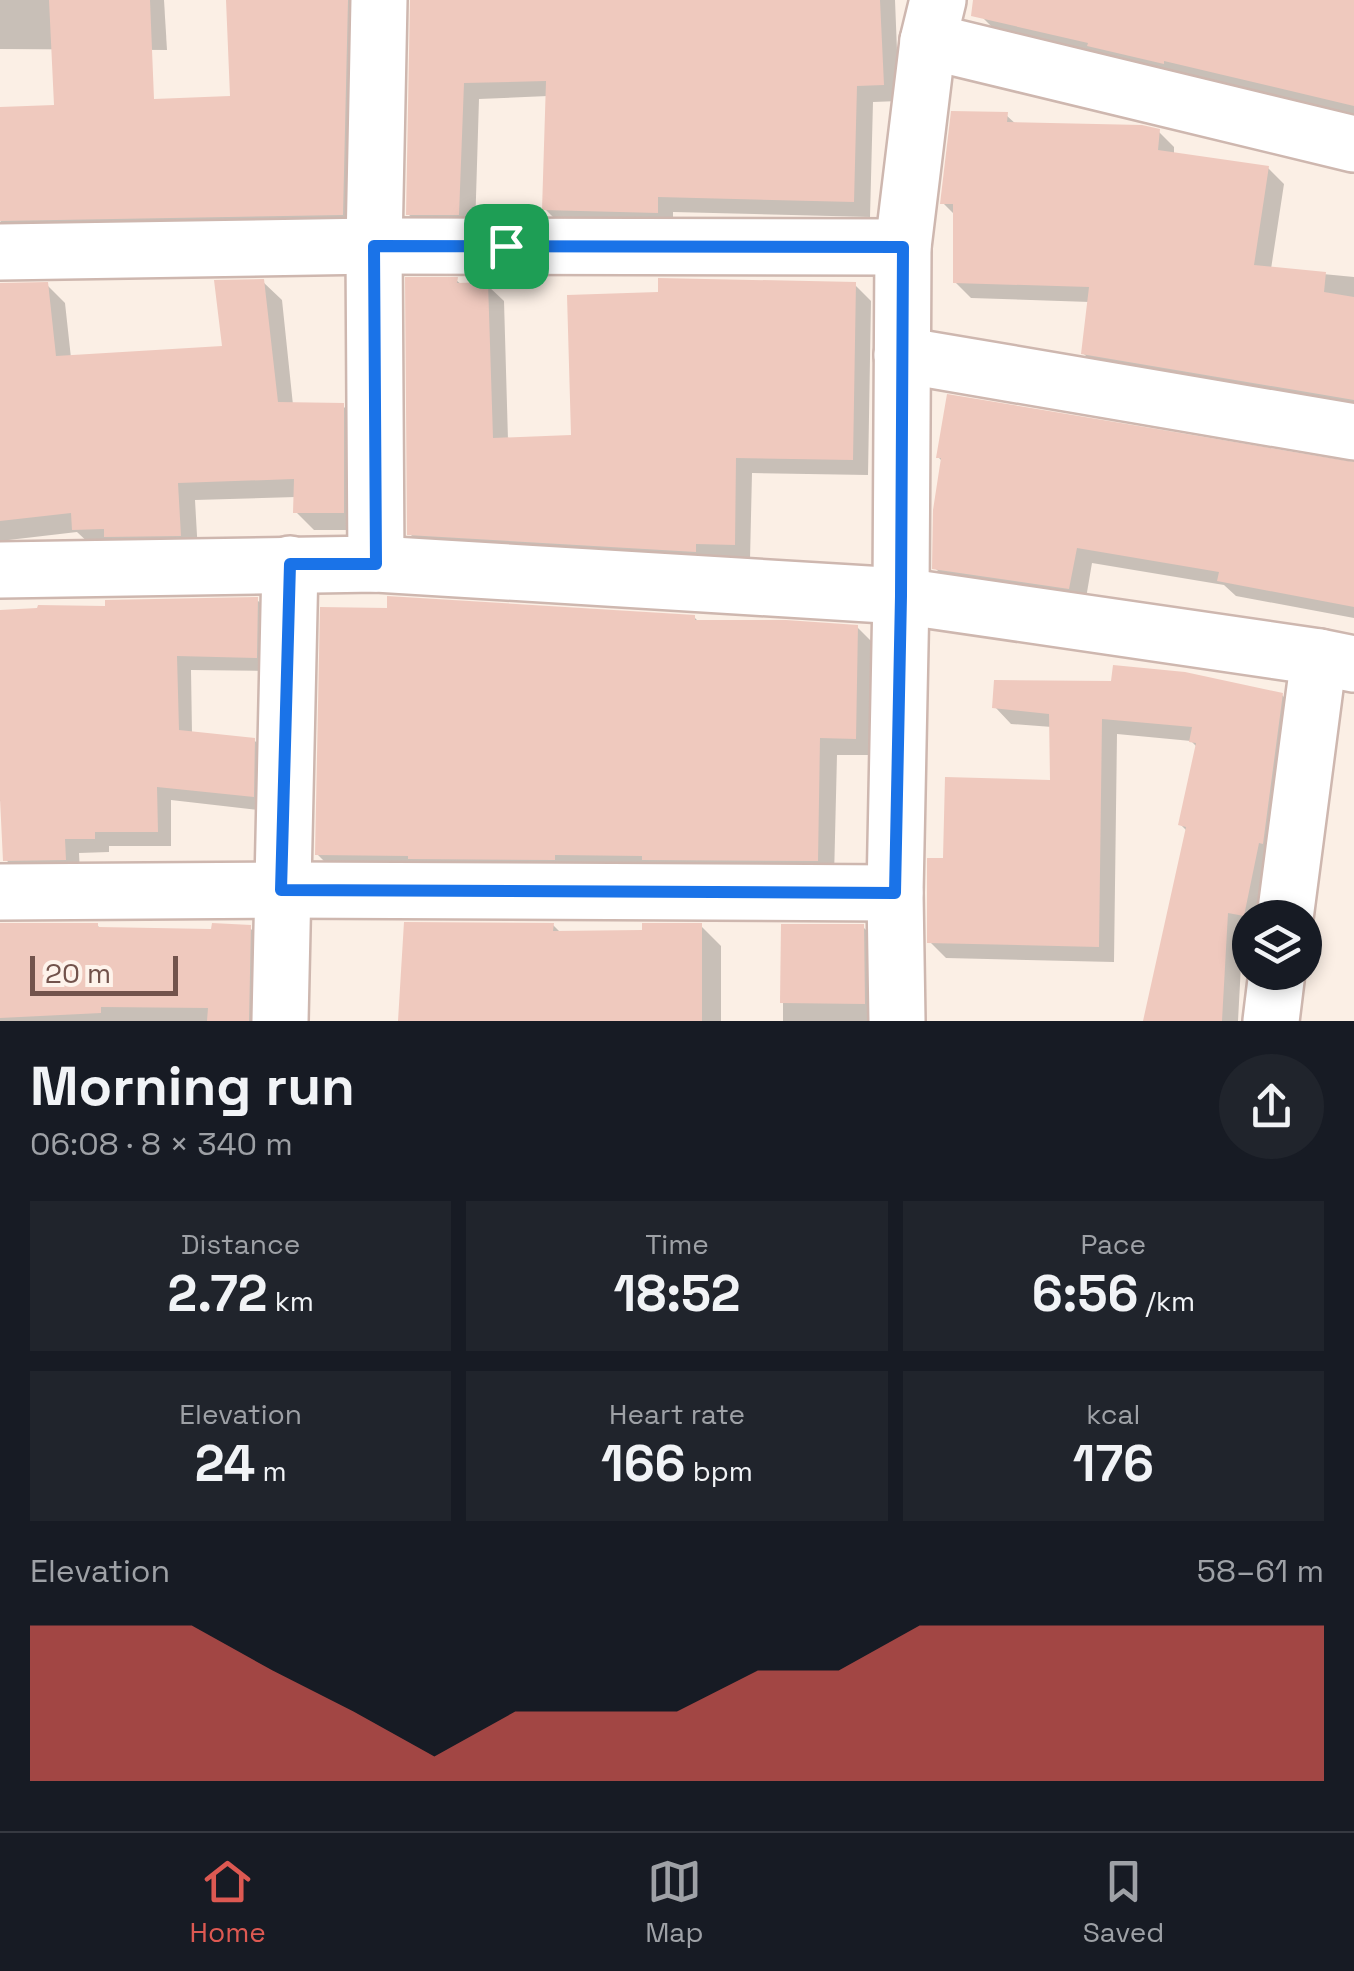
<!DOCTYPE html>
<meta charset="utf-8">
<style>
:root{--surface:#171b24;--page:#20242c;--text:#f1f3f6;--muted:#9ea1a6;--line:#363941;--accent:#dd5952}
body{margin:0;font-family:"Space Grotesk",sans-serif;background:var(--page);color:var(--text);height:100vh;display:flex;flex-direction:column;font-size:38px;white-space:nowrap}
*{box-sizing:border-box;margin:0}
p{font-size:32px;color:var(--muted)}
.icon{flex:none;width:55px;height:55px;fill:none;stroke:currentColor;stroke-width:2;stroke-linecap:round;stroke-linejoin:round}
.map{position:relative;height:1021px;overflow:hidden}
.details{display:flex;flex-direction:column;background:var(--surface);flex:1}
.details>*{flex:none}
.buttons{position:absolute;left:1232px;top:900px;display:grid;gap:20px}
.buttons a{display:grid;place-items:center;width:90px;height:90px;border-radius:50%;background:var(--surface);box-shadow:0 5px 15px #0003;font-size:50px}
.scale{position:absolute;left:30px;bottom:25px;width:148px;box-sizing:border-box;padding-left:10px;border:5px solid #72534c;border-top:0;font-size:28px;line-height:35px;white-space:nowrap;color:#72534c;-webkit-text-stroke:8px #fef3eb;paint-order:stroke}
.pin{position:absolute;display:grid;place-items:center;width:85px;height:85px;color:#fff;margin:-42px;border-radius:20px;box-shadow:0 5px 15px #0006}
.round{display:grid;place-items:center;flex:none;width:105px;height:105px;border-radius:52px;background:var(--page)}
.head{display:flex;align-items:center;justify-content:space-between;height:170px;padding:0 30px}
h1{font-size:55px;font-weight:800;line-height:75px}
.stats{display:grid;grid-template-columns:repeat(3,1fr);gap:15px;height:170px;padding:10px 30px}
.stats div{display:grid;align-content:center;border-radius:0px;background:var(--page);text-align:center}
.stats b{font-size:50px;font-weight:800}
.stats small{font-size:28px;font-weight:400}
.stats p{font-size:28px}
.chart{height:280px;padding:20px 30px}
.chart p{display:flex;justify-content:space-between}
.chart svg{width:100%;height:180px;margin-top:10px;fill:var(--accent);opacity:.7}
.menu{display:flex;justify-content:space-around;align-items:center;height:140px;border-top:2px solid var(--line);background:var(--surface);font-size:28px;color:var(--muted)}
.menu a{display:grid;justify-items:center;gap:5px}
.menu .active{color:var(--accent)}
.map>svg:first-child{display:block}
.shadow{fill:#0003}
.building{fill:#efc9be}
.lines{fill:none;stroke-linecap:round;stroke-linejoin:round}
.street-casing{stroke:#ceb7af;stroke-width:60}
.street{stroke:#fff;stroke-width:55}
.route-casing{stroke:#fff;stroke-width:20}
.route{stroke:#1a73e8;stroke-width:12}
</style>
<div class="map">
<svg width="1354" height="1021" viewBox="0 0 1354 1021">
<rect width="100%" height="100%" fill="#fbefe5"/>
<g class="shadow">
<polygon points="0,0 164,0 167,50 0,49"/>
<polygon points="228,0 368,0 359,231 16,237 0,221 0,110 260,98"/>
<polygon points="413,0 895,0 899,101 873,102 870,217 673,212 673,229 561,225 545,209 548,96 479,99 475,230 425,230 408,214"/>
<polygon points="986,0 1354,0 1354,118 999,34 982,17"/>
<polygon points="1006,115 1017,125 1158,131 1174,147 1174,154 1268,168 1284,184 1271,269 1354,277 1354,412 1099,369 1083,353 1090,302 971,298 955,282 955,215 943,203"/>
<polygon points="456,280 462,285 487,285 504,301 508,440 574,438 855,285 871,301 868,475 752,473 750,560 426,550 410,534"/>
<polygon points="263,282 282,300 293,405 343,406 361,424 361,530 314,530 296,512 296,497 195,500 198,553 93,547 77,532 0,541 0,286 47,285 65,303 71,358 225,349"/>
<polygon points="938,457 1354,465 1354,618 1236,596 1224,585 1092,563 1085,604 951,584 935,568 943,462"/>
<polygon points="257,600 272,614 270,671 191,670 192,734 254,740 269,755 267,811 171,800 171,846 109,846 109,852 79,853 80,874 21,874 6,860 3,801 0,801 0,612"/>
<polygon points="694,617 699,622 857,627 875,645 873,755 837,755 834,878 335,872 317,854"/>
<polygon points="1282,695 1298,712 1262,918 1250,918 1250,929 1243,928 1238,1021 1146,1021 1187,831 1180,824 1197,747 1191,741 1117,734 1114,962 946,958 930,942 945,860 1052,782 1052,727 1011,724 995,707"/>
<polygon points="97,925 102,930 214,931 250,928 266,944 264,1021 0,1021 0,926"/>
<polygon points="553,925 561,933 644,933 701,926 721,946 721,1021 400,1021"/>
<polygon points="783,926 863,927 878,942 870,1021 783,1021"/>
</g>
<g class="building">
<polygon points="49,0 150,0 154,99 230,96 226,0 348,0 343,215 0,221 0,107 54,105"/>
<polygon points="410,0 880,0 884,85 857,86 854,202 658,197 658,213 542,210 546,81 464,83 459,215 406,215"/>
<polygon points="973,0 1354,0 1354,106 1164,61 1164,64 1087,46 1088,43 971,16"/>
<polygon points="951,111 1008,112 1007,122 1142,125 1160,129 1158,150 1269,166 1254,265 1326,272 1324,292 1354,297 1354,400 1081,354 1089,287 953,283 953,204 940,204"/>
<polygon points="405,277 458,277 457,283 488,282 493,438 571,435 567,295 658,292 658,278 856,282 853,460 736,458 735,545 696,544 696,552 407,535"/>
<polygon points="264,279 278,402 344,403 344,513 293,513 294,479 178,483 181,536 104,537 104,529 72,530 71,513 0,521 0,283 48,282 56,356 222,346 214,280"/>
<polygon points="947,394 1354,462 1354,607 1217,581 1219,572 1077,548 1069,589 932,569 933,510 941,458 936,458"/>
<polygon points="387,596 695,615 695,620 786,620 858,625 856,739 820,738 818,861 642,860 642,856 555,855 555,860 408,859 408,856 315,855 320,607 387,608"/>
<polygon points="258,597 257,658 177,656 179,730 255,738 254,797 157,787 158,832 95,832 95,839 65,839 66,860 3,861 0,799 0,610 37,608 38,605 105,606 105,600"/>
<polygon points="1113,665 1185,672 1283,693 1263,844 1259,843 1244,916 1228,913 1222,1021 1143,1021 1186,827 1178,825 1196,743 1189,742 1192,727 1102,719 1099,947 927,943 927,858 943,858 945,777 1050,780 1049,714 992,708 994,680 1111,681"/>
<polygon points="404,922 554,923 553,931 642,930 642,923 702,923 702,1021 398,1021"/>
<polygon points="0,923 98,923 98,927 211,929 212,923 251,925 249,1021 207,1021 208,1008 101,1007 101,1013 0,1018"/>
<polygon points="781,924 864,924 865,1004 780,1003"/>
</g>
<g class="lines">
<g class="street-casing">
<g id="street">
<polyline points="928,41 1354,144"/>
<polyline points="0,252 374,246 903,247"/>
<polyline points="902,355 1354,432"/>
<polyline points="376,564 374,246 379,0"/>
<polyline points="0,570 376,564 901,596 1319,657 1354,664"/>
<polyline points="0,892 281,890 895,893"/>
<polyline points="1285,918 1319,657"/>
<polyline points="280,1021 290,564"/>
<polyline points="897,1021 895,893 901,596 903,247 928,41 938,0"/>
<polyline points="1271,1021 1277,972"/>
</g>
</g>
<use href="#street" class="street"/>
</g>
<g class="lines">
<g class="route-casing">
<polygon id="route" points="374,246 903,247 901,596 895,893 281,890 290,564 376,564"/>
</g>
<use href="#route" class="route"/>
</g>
</svg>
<div class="buttons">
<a><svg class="icon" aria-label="layers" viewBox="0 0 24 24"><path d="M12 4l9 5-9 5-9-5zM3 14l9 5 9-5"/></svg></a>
</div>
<div class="scale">20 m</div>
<div class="pin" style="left:506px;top:246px;background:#1e9e55"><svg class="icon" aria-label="arrive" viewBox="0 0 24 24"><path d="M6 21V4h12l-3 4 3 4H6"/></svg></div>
</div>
<section class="details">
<div class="head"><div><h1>Morning run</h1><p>06:08 · 8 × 340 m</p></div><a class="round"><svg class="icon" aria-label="share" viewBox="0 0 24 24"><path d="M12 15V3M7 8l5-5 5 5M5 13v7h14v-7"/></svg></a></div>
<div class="stats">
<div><p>Distance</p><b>2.72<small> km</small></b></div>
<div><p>Time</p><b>18:52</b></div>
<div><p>Pace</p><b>6:56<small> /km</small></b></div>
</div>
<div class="stats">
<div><p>Elevation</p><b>24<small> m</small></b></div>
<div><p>Heart rate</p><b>166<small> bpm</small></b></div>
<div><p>kcal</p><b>176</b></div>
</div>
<div class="chart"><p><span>Elevation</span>58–61 m</p>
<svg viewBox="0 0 160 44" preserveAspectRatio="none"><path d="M0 44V6L10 6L20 6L30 17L40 27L50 38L60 27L70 27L80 27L90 17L100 17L110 6L120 6L130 6L140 6L150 6L160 6V44z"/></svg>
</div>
</section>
<nav class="menu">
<a class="active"><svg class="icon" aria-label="home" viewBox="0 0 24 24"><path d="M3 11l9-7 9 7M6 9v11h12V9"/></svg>Home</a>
<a><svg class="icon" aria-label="map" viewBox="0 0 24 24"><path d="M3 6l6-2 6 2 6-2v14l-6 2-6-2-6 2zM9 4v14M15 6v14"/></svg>Map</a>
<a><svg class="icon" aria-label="saved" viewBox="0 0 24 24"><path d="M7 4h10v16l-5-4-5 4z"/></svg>Saved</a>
</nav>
